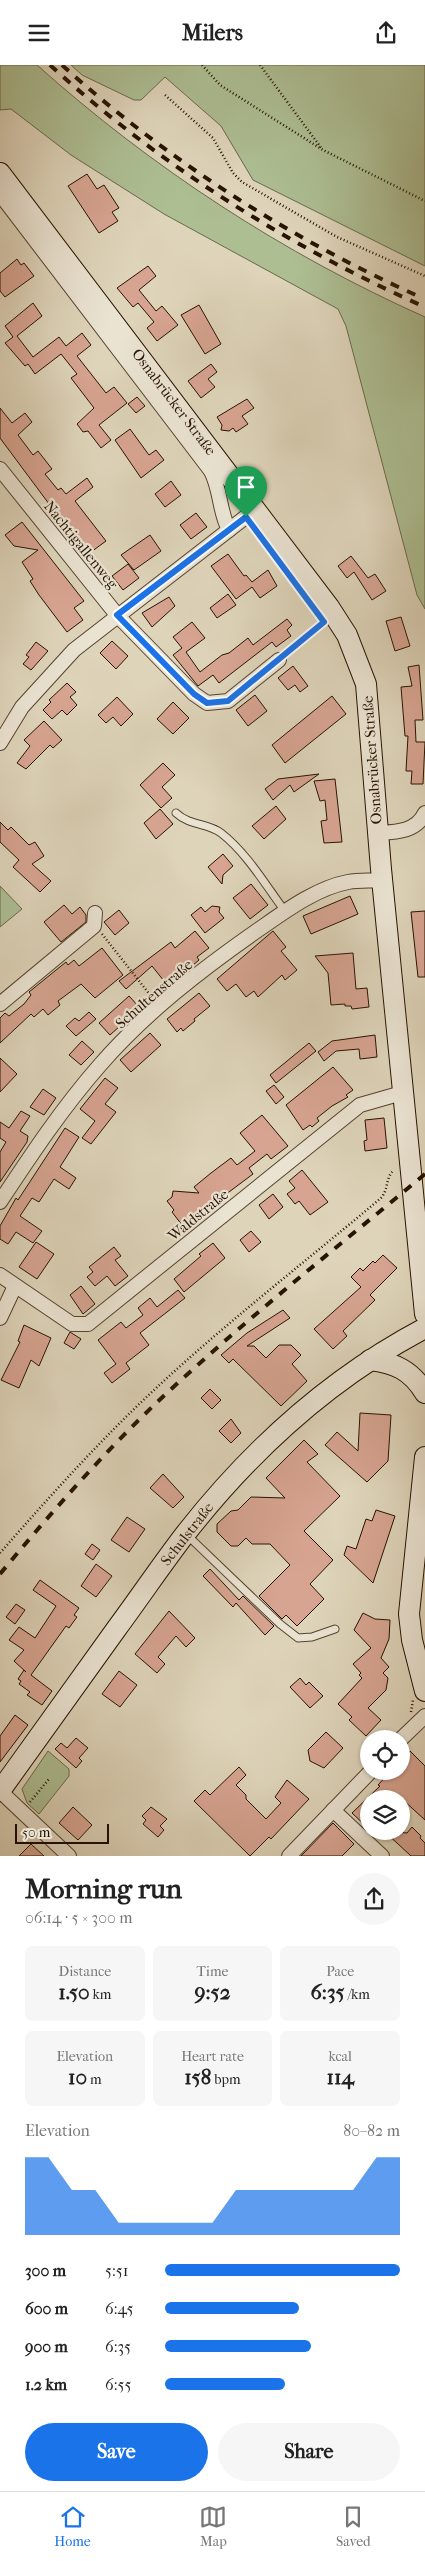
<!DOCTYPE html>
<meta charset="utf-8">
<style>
:root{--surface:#fff;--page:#f6f6f6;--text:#222;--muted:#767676;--line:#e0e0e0;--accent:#1a73e8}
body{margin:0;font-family:"IM FELL French Canon",serif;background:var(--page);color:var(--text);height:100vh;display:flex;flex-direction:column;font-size:19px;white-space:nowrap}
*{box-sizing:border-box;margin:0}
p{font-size:16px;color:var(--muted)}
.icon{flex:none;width:28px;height:28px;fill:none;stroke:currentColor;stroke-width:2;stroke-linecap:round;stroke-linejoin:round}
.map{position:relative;height:1791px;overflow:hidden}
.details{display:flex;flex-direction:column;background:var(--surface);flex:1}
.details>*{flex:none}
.controls{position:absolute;left:360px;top:1665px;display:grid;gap:10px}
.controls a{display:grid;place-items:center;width:50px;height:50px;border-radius:50%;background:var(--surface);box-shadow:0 1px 4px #0004;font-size:25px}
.scale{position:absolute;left:15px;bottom:12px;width:94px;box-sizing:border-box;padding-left:5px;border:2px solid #271301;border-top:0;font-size:14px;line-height:18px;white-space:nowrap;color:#271301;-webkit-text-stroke:4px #eae3d2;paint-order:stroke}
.pin{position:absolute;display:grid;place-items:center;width:42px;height:42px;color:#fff;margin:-51px -21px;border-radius:50% 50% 50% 0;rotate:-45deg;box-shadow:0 0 5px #0007}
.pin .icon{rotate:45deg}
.round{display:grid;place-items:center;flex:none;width:52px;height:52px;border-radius:26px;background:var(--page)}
.summary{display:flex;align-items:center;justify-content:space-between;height:85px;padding:0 25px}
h1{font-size:28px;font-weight:700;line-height:38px}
.metrics{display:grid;grid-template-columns:repeat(3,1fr);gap:8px;height:85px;padding:5px 25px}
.metrics div{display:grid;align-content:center;border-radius:8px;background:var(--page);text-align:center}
.metrics b{font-size:21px;font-weight:700}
.metrics small{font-size:14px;font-weight:400}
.metrics p{font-size:14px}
.chart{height:140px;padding:10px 25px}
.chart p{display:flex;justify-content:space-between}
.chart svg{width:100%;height:90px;margin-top:5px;fill:var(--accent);opacity:.7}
.primary-button{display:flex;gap:10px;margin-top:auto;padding:10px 25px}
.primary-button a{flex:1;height:58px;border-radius:30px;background:var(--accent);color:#fff;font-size:20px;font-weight:700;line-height:58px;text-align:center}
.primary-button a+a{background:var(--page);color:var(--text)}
ul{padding:0 25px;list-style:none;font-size:16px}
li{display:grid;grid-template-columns:80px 60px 1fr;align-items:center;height:38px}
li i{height:12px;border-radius:6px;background:var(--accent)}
header{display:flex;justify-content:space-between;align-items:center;height:65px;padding:0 25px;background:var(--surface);font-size:22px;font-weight:700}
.tabs{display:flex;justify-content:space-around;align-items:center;height:70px;border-top:1px solid var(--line);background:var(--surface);font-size:14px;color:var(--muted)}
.tabs a{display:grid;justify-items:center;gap:2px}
.tabs .on{color:var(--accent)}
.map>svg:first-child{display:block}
.green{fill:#adbe93;stroke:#6a684a}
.building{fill:#d7a491;stroke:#271301}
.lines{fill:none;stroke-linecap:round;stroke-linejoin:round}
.lane-casing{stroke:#55432f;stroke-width:9}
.street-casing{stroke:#55432f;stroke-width:16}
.secondary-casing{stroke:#271301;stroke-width:22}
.path{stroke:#271301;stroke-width:2.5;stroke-dasharray:1 2.5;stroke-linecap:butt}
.lane{stroke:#eae3d2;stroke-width:7}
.street{stroke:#eae3d2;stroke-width:14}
.secondary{stroke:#eae3d2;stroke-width:20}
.rail{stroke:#271301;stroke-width:4;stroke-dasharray:9 9;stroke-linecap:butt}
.route-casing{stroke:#fff;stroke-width:10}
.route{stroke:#1a73e8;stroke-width:6}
.labels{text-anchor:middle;stroke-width:4.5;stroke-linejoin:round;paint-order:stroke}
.street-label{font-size:15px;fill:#271301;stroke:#eae3d2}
</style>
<header><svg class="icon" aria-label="menu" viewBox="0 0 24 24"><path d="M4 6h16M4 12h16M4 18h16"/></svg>Milers<svg class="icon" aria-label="share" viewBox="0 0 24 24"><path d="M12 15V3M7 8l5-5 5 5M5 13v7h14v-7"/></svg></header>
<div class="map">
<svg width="425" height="1791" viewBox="0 0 425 1791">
<rect width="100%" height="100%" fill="#ded4ba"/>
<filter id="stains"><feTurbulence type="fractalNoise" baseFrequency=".004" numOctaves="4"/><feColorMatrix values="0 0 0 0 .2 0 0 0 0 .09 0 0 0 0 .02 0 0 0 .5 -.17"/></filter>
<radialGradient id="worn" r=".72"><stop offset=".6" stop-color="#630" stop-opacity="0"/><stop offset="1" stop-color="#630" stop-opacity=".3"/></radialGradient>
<g class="green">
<path d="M0,0H37C152,103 284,189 425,252V544L417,530L346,261L338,244L164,149L71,90L11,44L0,45Z"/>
<polygon points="71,0 425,0 425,201 253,115 221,61 165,12 141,35 134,35 82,10"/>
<polygon points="0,821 22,844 0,862"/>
<polygon points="48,1686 69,1704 69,1711 39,1749 27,1738 22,1724"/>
</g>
<g class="building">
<polygon points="87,109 97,124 104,120 119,143 112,147 118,156 99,168 68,121"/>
<polygon points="17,194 21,200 24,198 34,211 5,232 0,226 0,208"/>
<polygon points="148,201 156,211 139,225 156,246 162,241 178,260 157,276 147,263 154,257 138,238 133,242 117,223"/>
<polygon points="33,238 42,251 17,271 33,292 59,272 66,281 82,268 91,280 77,291 106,328 114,322 127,338 99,360 111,375 101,383 88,366 83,367 77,359 94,343 71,313 77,309 61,289 35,309 28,299 25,301 5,278 13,272 5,261"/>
<polygon points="199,240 221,279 205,289 181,250"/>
<polygon points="211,299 217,307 208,314 215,322 201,333 188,316"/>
<polygon points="137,332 145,341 136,348 128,339"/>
<polygon points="247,334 254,343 242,351 248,359 236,367 233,363 229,366 221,365 222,360 217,352"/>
<polygon points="0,343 12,358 25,348 32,357 18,370 33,390 38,386 52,404 45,409 58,425 61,423 66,429 87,413 93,422 75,436 106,476 87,490 0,373"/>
<polygon points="130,364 149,390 156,385 164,395 141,413 115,375"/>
<polygon points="171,416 181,430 165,442 155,429"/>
<polygon points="196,448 207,462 191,474 180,460"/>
<polygon points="22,457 84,536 74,543 83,555 67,567 39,530 30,516 33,514 22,497 38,485 14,481 5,470"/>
<polygon points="150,470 161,486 134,505 121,490"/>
<polygon points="228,489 244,511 246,510 252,517 268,505 277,521 260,533 252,522 236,534 211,501"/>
<polygon points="351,491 368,513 375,509 386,526 372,535 354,507 347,513 338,501"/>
<polygon points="128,499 139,513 123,525 112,511"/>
<polygon points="228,529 236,540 217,553 210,543"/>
<polygon points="169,532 175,541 152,562 142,548"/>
<polygon points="401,552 410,581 395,586 386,556"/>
<polygon points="287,554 292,560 287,565 291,571 276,582 272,577 219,618 213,610 198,621 173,590 182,583 173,572 192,557 205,573 186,587 200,607 222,590 229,588 248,573 253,580"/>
<polygon points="112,576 128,591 116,604 100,588"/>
<polygon points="36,577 48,586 31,605 23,599 29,592 26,590"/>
<polygon points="419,600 423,655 415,655 416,677 425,677 423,719 411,719 412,706 406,706 408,671 405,671 401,622 412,621 408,602"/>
<polygon points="293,601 308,621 300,627 295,620 288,625 278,613"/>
<polygon points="67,618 76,627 70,632 77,640 67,650 62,645 52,654 43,645 51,637 49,635"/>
<polygon points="255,630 267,646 248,661 236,645"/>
<polygon points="332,631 346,649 285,698 272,680"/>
<polygon points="117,632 133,649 121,661 113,652 106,658 98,650"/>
<polygon points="173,637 189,653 173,669 157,654"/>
<polygon points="44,656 62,675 53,683 50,680 26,704 17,698 30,681 24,675"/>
<polygon points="163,698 175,710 162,722 172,733 161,743 140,720"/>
<polygon points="319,709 294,727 290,720 273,735 265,724 278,714"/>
<polygon points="335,714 342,777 324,778 321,756 327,755 325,735 320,736 314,716"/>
<polygon points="276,741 286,754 264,774 252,761"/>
<polygon points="160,744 173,759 156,774 144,758"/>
<polygon points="0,757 8,765 11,762 29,780 35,777 44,791 32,799 51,816 40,827 13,802 19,795 0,777"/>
<polygon points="223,789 233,801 223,810 222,819 208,802"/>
<polygon points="251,819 268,840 250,854 233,833"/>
<polygon points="350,831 358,849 311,869 303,851"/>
<polygon points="64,840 72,849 80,842 86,850 86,857 61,877 44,857"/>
<polygon points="212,841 220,842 219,847 224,853 205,868 191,850 201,842 205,847"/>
<polygon points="119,845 129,858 115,870 104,857"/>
<polygon points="425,846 425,912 418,912 411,847"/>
<polygon points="195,866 209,883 197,892 199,895 168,921 152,901 126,924 119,916 171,877 175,883"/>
<polygon points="273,866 286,882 281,886 297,905 285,915 282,910 258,932 254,926 246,932 236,919 227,926 217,914"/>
<polygon points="102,883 123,910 95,933 81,919 58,936 60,940 48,950 43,944 34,952 31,949 0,978 0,953 5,948 9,951 24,939 31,930 29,927 66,897 68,900 74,895 79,901"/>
<polygon points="353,888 356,924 367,923 369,942 352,944 351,941 345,941 345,939 331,940 328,908 315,891"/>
<polygon points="199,928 210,941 194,954 195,956 183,966 181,963 177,967 167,954"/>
<polygon points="129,931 140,943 110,970 99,958"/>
<polygon points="89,947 96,954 76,971 66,961 75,953 79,956"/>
<polygon points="150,968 161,980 131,1007 120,995"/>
<polygon points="375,970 377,992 360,994 359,984 336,986 324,996 318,987 332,976"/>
<polygon points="82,976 94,987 81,1000 69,990"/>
<polygon points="309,978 316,986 276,1018 270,1010"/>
<polygon points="0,993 17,1009 0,1027"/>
<polygon points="333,1002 353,1025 346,1030 348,1032 332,1041 317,1053 319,1056 312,1062 310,1060 303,1065 286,1040"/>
<polygon points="105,1013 118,1023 105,1039 116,1047 91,1079 82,1073 95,1056 80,1044"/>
<polygon points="274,1020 284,1032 276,1039 266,1026"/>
<polygon points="43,1024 56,1033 44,1050 30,1042"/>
<polygon points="21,1046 30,1051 20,1066 28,1071 27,1077 0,1117 0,1087 6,1077 0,1073 0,1057 9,1063"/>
<polygon points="262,1050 288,1081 271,1094 267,1089 249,1103 253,1109 197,1151 199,1153 185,1164 172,1147 174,1145 167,1136 172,1132 173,1126 199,1128 194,1122 211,1108 231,1093 237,1100 255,1086 240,1068"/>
<polygon points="384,1053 387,1083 365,1086 364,1076 367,1075 365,1055"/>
<polygon points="65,1063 79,1072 60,1102 76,1113 69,1124 54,1114 39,1137 32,1133 20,1151 42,1166 33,1178 16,1167 8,1179 0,1174 0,1161 16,1133 18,1135"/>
<polygon points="302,1105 328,1137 310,1150 299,1136 295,1139 287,1129 295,1123 289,1116"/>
<polygon points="273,1129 283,1142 269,1154 259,1140"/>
<polygon points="251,1166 261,1177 249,1187 240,1175"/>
<polygon points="36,1177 54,1189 37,1214 19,1202"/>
<polygon points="213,1178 225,1193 184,1227 174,1214 201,1191 199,1189"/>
<polygon points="114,1182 121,1191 115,1195 128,1211 115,1221 107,1211 95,1221 87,1212 93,1207 89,1202"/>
<polygon points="383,1190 397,1203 370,1230 375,1235 343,1266 347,1271 333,1284 314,1264 361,1222 351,1212 360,1203 363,1206 373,1196 375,1198"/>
<polygon points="81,1221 95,1239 83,1249 70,1230"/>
<polygon points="178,1225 185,1233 140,1268 149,1280 126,1298 130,1304 112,1318 104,1308 116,1299 98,1275 121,1257 126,1263 143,1250 138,1243 150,1233 157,1242"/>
<polygon points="283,1245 290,1253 247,1281 254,1281 266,1293 279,1280 291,1280 301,1290 292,1299 307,1316 281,1341 233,1294 229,1298 221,1290 247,1268"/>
<polygon points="24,1260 51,1273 39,1301 31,1295 19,1323 1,1315 20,1277 18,1276"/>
<polygon points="70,1267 81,1274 74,1284 64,1278"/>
<polygon points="210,1324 221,1335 212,1344 201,1333"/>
<polygon points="360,1348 391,1350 388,1396 367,1417 325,1380 337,1367 358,1386"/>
<polygon points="231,1354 241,1368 231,1378 219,1366"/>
<polygon points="304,1375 318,1389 307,1397 340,1431 304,1466 333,1495 310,1519 324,1534 297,1561 286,1550 282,1554 259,1531 290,1500 270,1479 252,1479 246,1473 238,1481 231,1481 217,1467 217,1459 231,1446 238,1445 251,1432 285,1433 266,1413"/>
<polygon points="163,1409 184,1432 173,1443 150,1423"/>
<polygon points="376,1445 395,1451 373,1518 344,1490 347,1481 356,1484 366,1454 372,1456"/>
<polygon points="127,1452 145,1464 129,1487 111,1475"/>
<polygon points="92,1479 100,1485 93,1495 85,1489"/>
<polygon points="96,1499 112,1511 96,1532 81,1521"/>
<polygon points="210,1504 239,1535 243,1531 274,1561 265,1570 236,1538 233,1542 203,1511"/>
<polygon points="40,1515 79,1543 74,1550 77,1552 69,1563 66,1561 31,1610 52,1626 42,1640 27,1630 30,1627 19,1619 21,1616 18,1614 24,1605 26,1607 14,1596 24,1585 9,1575 19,1562 35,1573 56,1541 33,1525"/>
<polygon points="16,1539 25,1545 15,1559 6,1552"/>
<polygon points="169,1546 195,1573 186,1582 176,1571 158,1592 165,1599 157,1608 135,1589"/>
<polygon points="363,1548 375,1554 390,1555 389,1574 381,1593 389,1602 383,1608 388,1613 386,1625 368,1643 381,1655 366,1671 349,1655 352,1652 338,1639 362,1613 359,1610 361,1608 353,1599 371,1583 354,1565"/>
<polygon points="119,1606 137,1620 120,1642 102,1629"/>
<polygon points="300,1613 306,1620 309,1617 323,1631 310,1643 290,1622"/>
<polygon points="15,1650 28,1660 0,1697 0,1671"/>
<polygon points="326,1667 343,1683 324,1703 310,1696 308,1685"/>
<polygon points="76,1673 88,1683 79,1693 82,1696 76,1703 55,1684 61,1678 67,1683"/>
<polygon points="410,1686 425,1701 425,1755 402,1734 369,1734 369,1764 352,1748 380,1721 378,1720 391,1706 401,1706 401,1695"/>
<polygon points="239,1702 246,1710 236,1720 246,1730 246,1734 266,1754 281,1738 275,1732 287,1715 309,1734 271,1774 269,1772 250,1791 194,1736 205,1725 210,1730"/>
<polygon points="73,1742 92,1760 78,1775 59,1758"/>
<polygon points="151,1742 167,1754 160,1761 164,1765 158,1772 143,1759 146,1755 142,1751"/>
<polygon points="333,1758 354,1779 342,1791 301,1791"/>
<polygon points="412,1762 421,1771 420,1773 425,1778 425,1791 411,1791 384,1766 407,1768"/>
<polygon points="31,1779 44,1791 19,1791"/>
</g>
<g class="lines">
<g class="lane-casing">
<g id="lane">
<path d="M176,748C190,761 208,758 221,768C247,788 266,821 285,846"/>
<polyline points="187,1470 280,1559 298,1573 312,1572 335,1564"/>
</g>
</g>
<g class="street-casing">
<g id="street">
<path d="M0,129L211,406C221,425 219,446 229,465"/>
<polyline points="0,404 117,550 194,629 207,638 228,636 279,595"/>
<polyline points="0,678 22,642 74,585 256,444"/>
<path d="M377,768C396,767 416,767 425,748"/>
<polyline points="0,939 94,861 95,848"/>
<path d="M0,1137C31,1090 63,1042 100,1000C145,948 202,904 258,865C284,847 316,823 348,817C359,815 371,816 382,815"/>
<polyline points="0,1210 72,1259 88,1259 360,1040 402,1028"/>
<polyline points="0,1253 15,1221"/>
<polyline points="401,1674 425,1651"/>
<polyline points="0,1726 69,1791"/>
<polyline points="333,1745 382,1791"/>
<polyline points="289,1791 371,1706"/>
</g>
</g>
<g class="secondary-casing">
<g id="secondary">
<polyline points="0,108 329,542 347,570 366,619 381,804 425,1249"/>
<path d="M370,1295C395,1298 411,1305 425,1328"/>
<polyline points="425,1392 409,1549 412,1575 425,1626"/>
<path d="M0,1726C39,1672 78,1618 117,1563C140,1532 162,1499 186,1468C252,1384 330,1313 425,1263"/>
</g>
</g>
<g class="path">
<polyline points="202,0 220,20 323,85 425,136"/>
<polyline points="260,0 322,84"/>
<polyline points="165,30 213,73 233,108 242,117 337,172 425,211"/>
<polyline points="288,586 321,560"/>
<polyline points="102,869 151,931"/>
<path d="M0,1488C43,1439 86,1391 132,1346C210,1270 298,1203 381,1133C389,1124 385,1113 394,1105"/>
<polyline points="411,1647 413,1635"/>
<polyline points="30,1737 49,1714"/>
</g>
<use href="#lane" class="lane"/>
<use href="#street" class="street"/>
<use href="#secondary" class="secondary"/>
<g class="rail">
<path d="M50,0C161,101 288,181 425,242"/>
<path d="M62,0C167,95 289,173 418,231"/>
<path d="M0,1509C59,1438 121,1368 190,1307C266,1238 346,1175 425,1109"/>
</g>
</g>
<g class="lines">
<g class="route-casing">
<polygon id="route" points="246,452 324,557 228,636 207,638 194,629 117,550"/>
</g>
<use href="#route" class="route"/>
</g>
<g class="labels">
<g class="street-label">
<text transform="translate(174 337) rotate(53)" y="5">Osnabrücker Straße</text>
<text transform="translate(81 480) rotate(51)" y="5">Nachtigallenweg</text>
<text transform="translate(372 695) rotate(-94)" y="5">Osnabrücker Straße</text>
<text transform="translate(154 929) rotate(-41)" y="5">Schultenstraße</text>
<text transform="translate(198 1150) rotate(-39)" y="5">Waldstraße</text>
<text transform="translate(187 1469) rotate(-52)" y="5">Schulstraße</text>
</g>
</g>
<rect width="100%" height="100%" filter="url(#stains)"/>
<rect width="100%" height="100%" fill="url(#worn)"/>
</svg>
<div class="controls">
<a><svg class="icon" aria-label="locate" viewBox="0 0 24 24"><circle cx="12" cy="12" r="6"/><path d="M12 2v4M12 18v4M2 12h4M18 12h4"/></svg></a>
<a><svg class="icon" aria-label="layers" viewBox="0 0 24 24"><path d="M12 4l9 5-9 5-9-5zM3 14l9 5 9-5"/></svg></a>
</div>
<div class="scale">50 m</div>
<div class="pin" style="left:246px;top:452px;background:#1e9e55"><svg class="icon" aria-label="arrive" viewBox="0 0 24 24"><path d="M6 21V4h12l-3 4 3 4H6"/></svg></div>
</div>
<section class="details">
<div class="summary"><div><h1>Morning run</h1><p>06:14 · 5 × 300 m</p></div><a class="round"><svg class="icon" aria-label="share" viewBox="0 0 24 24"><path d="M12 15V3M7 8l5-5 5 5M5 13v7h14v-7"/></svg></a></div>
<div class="metrics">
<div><p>Distance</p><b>1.50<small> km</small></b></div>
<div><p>Time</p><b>9:52</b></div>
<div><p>Pace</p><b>6:35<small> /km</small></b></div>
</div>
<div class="metrics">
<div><p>Elevation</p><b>10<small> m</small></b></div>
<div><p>Heart rate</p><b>158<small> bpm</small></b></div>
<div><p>kcal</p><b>114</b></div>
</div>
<div class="chart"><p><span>Elevation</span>80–82 m</p>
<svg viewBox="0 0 160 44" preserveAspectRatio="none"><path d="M0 44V6L10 6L20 22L30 22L40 38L50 38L60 38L70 38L80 38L90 22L100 22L110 22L120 22L130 22L140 22L150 6L160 6V44z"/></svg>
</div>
<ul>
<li><b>300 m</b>5:51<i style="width:100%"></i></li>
<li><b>600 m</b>6:45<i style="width:57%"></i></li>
<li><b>900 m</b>6:35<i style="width:62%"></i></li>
<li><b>1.2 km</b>6:55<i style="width:51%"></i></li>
</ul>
<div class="primary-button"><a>Save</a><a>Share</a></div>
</section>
<nav class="tabs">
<a class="on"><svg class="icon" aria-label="home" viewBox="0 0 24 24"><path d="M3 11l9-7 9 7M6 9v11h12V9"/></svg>Home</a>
<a><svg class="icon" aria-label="map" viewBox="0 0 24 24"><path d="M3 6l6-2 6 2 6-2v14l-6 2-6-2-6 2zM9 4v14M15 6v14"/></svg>Map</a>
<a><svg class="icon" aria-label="saved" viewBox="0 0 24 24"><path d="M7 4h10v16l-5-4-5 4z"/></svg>Saved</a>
</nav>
